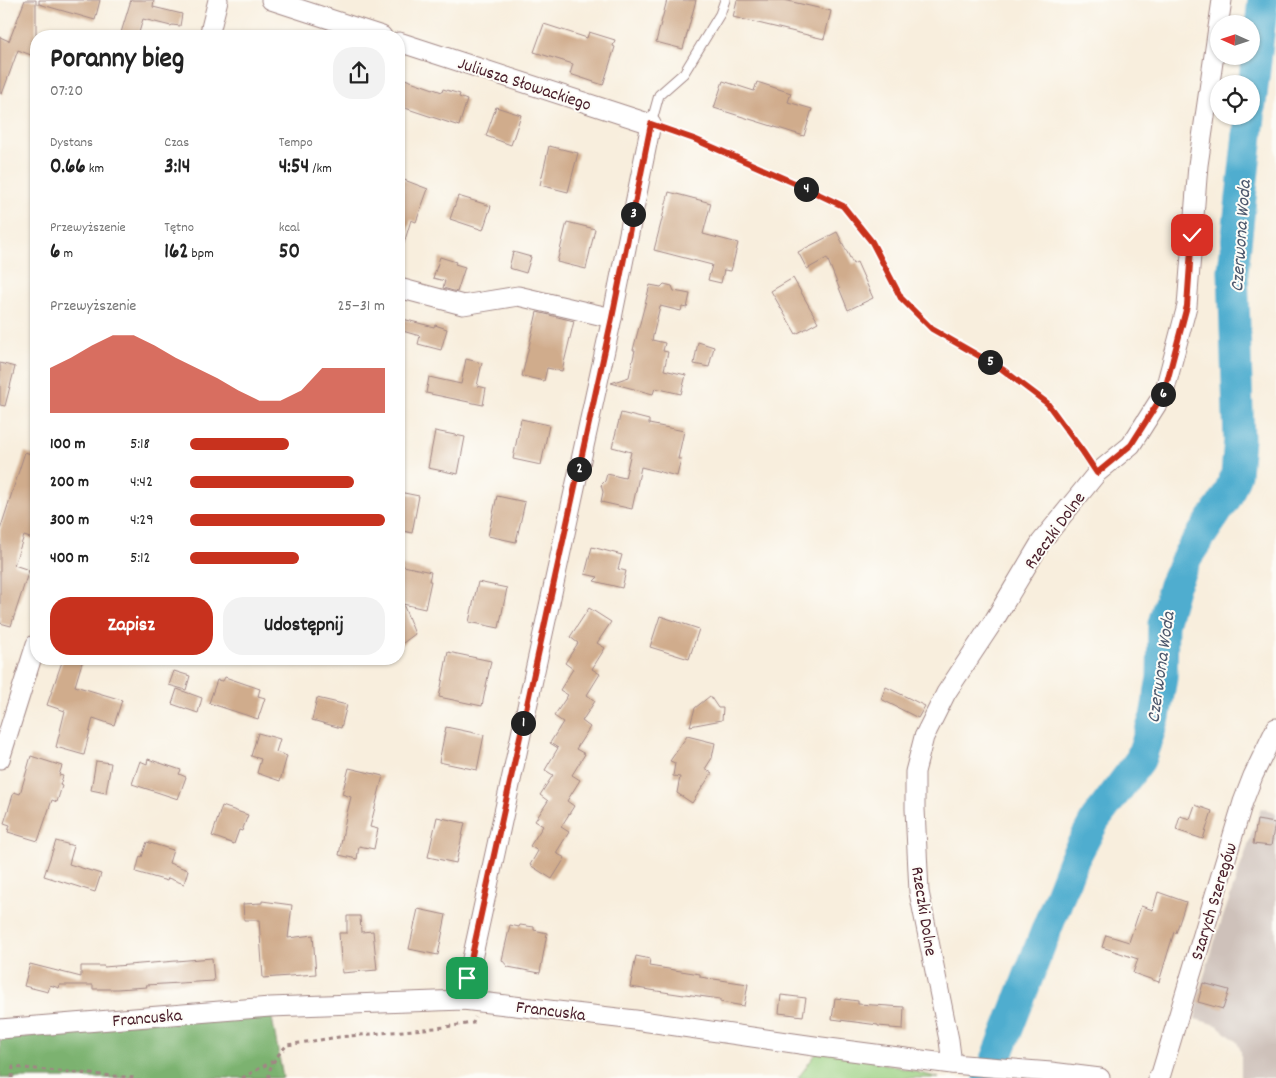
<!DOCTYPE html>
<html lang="pl">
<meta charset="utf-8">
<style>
:root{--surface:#fff;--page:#f2f2f2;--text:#222;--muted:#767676;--accent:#c8321e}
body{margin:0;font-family:Dekko,sans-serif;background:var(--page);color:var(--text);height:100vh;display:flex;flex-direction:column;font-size:19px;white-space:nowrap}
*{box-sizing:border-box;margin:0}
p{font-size:16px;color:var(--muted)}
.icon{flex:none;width:28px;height:28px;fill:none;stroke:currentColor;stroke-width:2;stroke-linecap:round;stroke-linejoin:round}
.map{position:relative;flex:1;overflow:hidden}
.side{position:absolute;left:30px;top:30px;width:375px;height:635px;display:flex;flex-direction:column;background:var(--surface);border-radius:20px;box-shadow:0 1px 4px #0004}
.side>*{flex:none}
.needle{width:32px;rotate:273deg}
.tools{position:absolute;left:1210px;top:15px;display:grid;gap:10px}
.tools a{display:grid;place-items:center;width:50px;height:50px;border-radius:50%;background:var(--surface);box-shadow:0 1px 4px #0004;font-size:25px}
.pin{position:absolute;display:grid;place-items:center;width:42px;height:42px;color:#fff;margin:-21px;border-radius:10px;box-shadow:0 2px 8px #0006}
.km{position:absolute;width:25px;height:25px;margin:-12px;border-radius:50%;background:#222;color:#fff;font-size:14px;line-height:25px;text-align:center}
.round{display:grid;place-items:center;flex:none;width:52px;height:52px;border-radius:20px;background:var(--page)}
.summary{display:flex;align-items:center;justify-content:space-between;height:85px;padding:0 20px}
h1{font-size:28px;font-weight:700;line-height:38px}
.stats{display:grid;grid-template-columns:repeat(3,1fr);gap:8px;height:85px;padding:5px 20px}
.stats div{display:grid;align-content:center}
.stats b{font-size:21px;font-weight:700}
.stats small{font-size:14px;font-weight:400}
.stats p{font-size:14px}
.chart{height:140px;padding:10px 20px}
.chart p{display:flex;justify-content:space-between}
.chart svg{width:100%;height:90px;margin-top:5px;fill:var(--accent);opacity:.7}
.button{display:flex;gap:10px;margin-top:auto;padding:10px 20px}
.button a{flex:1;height:58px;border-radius:20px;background:var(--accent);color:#fff;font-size:20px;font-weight:700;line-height:58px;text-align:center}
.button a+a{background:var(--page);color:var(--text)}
ul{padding:0 20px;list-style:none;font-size:16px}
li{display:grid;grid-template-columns:80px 60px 1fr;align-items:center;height:38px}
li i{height:12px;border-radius:6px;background:var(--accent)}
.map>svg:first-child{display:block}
.industrial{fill:#cec1ba}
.green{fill:#9bd082;stroke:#727856}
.forest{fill:#7cb270;stroke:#63684e}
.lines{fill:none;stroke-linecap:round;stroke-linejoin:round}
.river{stroke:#50adcf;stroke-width:31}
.building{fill:#d0ac8c}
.lane-casing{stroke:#a18684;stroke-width:11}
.street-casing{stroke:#a18684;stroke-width:21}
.path{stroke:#a18684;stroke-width:3;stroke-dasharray:4 4;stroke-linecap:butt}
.lane{stroke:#fff;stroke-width:9}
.street{stroke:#fff;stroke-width:19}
.route-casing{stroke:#fff;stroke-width:10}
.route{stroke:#c8321e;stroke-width:6}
.labels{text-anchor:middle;stroke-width:4;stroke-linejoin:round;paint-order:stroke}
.street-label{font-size:18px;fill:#4a1f2b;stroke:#fdfcf7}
.water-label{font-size:19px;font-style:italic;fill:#4c586d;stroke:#fdfcf7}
</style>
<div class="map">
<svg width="1276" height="1078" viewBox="0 0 1276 1078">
<rect width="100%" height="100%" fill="#fdfcf7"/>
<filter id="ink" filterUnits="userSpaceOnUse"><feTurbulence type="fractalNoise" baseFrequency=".02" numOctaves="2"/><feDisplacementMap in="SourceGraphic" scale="10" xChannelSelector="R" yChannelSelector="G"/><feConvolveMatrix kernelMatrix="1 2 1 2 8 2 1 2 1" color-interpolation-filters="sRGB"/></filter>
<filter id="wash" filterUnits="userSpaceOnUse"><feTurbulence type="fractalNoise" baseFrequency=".0096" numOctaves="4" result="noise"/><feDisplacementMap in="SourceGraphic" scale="20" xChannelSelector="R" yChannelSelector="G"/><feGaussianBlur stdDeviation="1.12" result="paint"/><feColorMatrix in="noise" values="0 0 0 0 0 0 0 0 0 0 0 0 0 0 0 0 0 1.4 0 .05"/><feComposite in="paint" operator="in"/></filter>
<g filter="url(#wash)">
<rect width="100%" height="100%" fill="#f8eedd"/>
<polygon class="industrial" points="1261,808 1276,813 1276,1078 1241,1078 1241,1051 1237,1042 1217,1025 1195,1019 1198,1005 1197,1002 1201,986 1216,937"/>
<polygon class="green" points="821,1047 939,1078 798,1078"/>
<polygon class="forest" points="270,1007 283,1078 0,1078 0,1040"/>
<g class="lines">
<g class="river">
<polyline points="1251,104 1263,0"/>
<polyline points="989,1078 1073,861 1095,820 1140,760 1155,717 1162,678 1163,624 1174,585 1188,555 1227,497 1236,474 1239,440 1233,271 1250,116"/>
</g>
</g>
<g id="blocks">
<g class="building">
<polygon points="25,0 36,0 36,57 18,50 2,94 0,93 0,37 9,41"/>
<polygon points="39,0 100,0 95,20 39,4"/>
<polygon points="131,0 154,0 153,7 182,14 180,26 172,25 171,26 143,19 138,36 120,36"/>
<polygon points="667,0 696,0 683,49 656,42"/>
<polygon points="737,0 784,0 831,11 824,39 733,17"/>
<polygon points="544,24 587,38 589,32 615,40 613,46 615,47 603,85 570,74 573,64 534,52"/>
<polygon points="399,77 442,92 443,89 460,94 459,97 467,100 459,126 399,106"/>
<polygon points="723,81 754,91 757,82 791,93 788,102 812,109 804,136 714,108"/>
<polygon points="496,107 521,115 511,145 486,136"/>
<polygon points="549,146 578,153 568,192 540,185"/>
<polygon points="399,178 428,189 416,222 411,220 402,250 399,249"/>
<polygon points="669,192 711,203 703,234 738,243 731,271 724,270 721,283 708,280 712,265 654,250"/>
<polygon points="458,196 491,206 483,230 450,219"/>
<polygon points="567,222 595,229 586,269 557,262"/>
<polygon points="837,232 853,264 857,262 873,298 848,310 827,258 807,269 798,252"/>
<polygon points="513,252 531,257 526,273 509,268"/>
<polygon points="440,257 456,262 455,264 465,267 457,292 443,288 445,281 433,278"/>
<polygon points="793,278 818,322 796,334 771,291"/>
<polygon points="664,284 672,286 674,291 690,294 687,308 682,307 681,311 660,306 652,340 665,343 663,351 668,352 664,370 686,375 681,394 655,388 653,394 611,383 629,377 635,350 633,350 650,285 661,287"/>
<polygon points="537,312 574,321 562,371 547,368 544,381 522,376"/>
<polygon points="399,318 434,327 435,325 447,329 441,350 418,344 420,336 399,330"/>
<polygon points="698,342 714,347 709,367 694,364"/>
<polygon points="466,359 482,363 477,386 486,388 483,405 426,393 429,377 461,384"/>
<polygon points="0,363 15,367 5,406 0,405"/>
<polygon points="621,413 649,420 649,424 684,431 678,459 681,459 677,476 641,467 632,509 601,502 603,492 601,485 605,481 607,474 625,478 631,452 612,447"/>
<polygon points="521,419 549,425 541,465 513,459"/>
<polygon points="435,431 465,437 458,474 428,468"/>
<polygon points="25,452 36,456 36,540 24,536 14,565 29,570 11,626 0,623 0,530"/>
<polygon points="399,492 419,496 412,533 399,530"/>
<polygon points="497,496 525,502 516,542 488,536"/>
<polygon points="592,547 622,555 618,569 626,571 622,588 594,581 598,577 585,574"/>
<polygon points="399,565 431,572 429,581 431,581 425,609 403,604 415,634 399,646"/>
<polygon points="478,582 507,588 499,628 469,622"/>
<polygon points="589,608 611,622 597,643 605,648 592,669 600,674 587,695 595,701 582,721 590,727 576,749 585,754 572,775 580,780 567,801 574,806 561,827 569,832 556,853 565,858 552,879 530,865 538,851 530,846 543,826 535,821 548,801 540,795 553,775 545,770 558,748 550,743 563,722 554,716 568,695 560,690 573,669 565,663 578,643 570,637"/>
<polygon points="660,616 699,629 689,659 650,647"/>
<polygon points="448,652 491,661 482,706 439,697"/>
<polygon points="63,659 83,659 75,686 122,700 114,725 93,718 84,755 56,747 65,711 47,705"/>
<polygon points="174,671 190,676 186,690 169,685"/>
<polygon points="225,677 260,689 258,696 265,698 258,719 209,703 217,680 223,681"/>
<polygon points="886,687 925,706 918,718 881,699"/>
<polygon points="177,689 202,698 198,713 172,704"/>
<polygon points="710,696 718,708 723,708 722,720 690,726 695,708"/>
<polygon points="317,698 347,705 341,728 312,720"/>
<polygon points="446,727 484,735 477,770 439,762"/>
<polygon points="258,733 280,739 276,752 287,756 280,781 257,773 261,759 251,756"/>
<polygon points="687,736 715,743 712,758 705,769 712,773 692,803 677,793 680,777 673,776 675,763 670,761"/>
<polygon points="31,756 62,766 59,775 63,776 60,785 62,786 57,802 52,800 38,841 8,832 10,825 4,823 14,792 20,794"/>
<polygon points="148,759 181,770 179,774 186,777 178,799 132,784 140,761 147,764"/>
<polygon points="96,761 111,763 106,793 91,790"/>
<polygon points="349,768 383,776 370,827 378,829 374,849 359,846 357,859 339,855 346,817 351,797 342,794"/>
<polygon points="1195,805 1212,811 1203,839 1176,830 1180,816 1190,819"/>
<polygon points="222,806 248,815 242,831 239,830 234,844 212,836"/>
<polygon points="437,817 465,823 456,863 428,857"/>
<polygon points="1257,820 1275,823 1271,846 1253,844"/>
<polygon points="56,841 74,846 69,864 101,874 95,892 44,876"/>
<polygon points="147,842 173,850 169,863 188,870 184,884 168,878 167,881 136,872 140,856 142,857"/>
<polygon points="1158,892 1186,902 1176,933 1174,932 1159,982 1133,973 1138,959 1102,947 1106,935 1129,942 1141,906 1153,910"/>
<polygon points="262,901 292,905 288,938 313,935 316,974 263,978 259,920 244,920 243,904 262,903"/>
<polygon points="418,909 446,915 438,955 409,949"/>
<polygon points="347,916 360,916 361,932 373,931 377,970 342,973 339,933 347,933"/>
<polygon points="510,925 519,927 520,925 534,927 534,930 547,933 540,973 508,967 502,960"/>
<polygon points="636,956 650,959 649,966 700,974 700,977 748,984 744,1006 720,1002 720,999 685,994 684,995 630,987"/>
<polygon points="212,958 214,981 146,985 147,987 117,989 93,989 93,985 60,985 59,988 50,985 48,992 24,986 30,964 81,977 81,966 104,966 104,967"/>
<polygon points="1203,983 1229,990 1223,1009 1198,1002"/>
<polygon points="781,995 806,998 803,1016 779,1013"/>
<polygon points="835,998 858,1001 858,1004 904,1007 903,1029 890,1028 890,1027 878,1026 878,1025 832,1019"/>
</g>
</g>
</g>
<g filter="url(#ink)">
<use href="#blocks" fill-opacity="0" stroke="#a18684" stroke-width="1"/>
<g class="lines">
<g class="lane-casing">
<polyline id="lane" points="651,124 659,95 684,73 720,14 725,0"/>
</g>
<g class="street-casing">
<g id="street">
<polyline points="271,0 382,36"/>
<polyline points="209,36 218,0"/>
<polyline points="399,42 651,124 612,318 463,1000"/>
<polyline points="399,288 463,305 518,296 612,318"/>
<polyline points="0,759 36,644"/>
<polyline points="0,1029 270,1007 463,1000 635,1020 821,1047 952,1064 1051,1072 1100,1078"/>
<polyline points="952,1064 949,1040 919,892 915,809 915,772 924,737 946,693 995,619 1041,542 1097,473 1131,445 1164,393 1187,306 1198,165 1222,0"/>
<polyline points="1158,1078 1161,1074 1243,802 1253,776 1276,728"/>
</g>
</g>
<g class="path">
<polyline points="668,130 693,139 799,185 843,206 871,242 901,298 932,329 1002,369 1047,403 1089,460"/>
<polyline points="12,1078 13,1067 136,1078"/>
<polyline points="242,1078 273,1061"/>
<path d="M269,1078C268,1065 279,1054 287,1045L339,1037L445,1027L473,1023L475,1017"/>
</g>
<use href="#lane" class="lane"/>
<use href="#street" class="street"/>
</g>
</g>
<g class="lines" filter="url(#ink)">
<g class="route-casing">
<polyline id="route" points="467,978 612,318 651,124 694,139 799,185 843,206 872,242 901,298 932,329 1002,369 1047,403 1083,452 1097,473 1131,445 1164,393 1187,306 1192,235"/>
</g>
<use href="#route" class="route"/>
</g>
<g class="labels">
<g class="street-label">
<text transform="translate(525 83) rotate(18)" y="6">Juliusza Słowackiego</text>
<text transform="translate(1054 530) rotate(-54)" y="6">Rzeczki Dolne</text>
<text transform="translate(1213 901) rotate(-73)" y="6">Szarych Szeregów</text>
<text transform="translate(925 911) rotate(81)" y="6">Rzeczki Dolne</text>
<text transform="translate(551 1010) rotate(7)" y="6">Francuska</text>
<text transform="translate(147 1017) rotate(-5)" y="6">Francuska</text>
</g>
<g class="water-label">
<text transform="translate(1239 236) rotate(-86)" y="7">Czerwona Woda</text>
<text transform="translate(1159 667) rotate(-82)" y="7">Czerwona Woda</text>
</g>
</g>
</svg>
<div class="tools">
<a><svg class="needle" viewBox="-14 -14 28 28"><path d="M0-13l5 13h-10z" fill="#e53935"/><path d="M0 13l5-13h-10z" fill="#767676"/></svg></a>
<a><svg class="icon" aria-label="locate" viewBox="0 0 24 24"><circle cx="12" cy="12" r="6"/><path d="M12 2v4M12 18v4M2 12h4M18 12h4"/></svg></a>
</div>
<div class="pin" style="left:467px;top:978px;background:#1e9e55"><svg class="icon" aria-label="arrive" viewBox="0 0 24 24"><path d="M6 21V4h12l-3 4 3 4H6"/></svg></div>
<div class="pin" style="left:1192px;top:235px;background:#d93025"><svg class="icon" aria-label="check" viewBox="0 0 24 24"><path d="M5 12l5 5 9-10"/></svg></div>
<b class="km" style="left:523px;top:723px">1</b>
<b class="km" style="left:579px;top:469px">2</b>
<b class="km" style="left:633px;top:214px">3</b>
<b class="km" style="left:806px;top:189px">4</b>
<b class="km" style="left:990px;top:362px">5</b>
<b class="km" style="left:1163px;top:394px">6</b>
<section class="side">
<div class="summary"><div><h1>Poranny bieg</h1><p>07:20</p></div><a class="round"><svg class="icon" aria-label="share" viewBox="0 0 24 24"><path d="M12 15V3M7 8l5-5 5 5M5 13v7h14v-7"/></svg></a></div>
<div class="stats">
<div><p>Dystans</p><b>0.66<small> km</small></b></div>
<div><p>Czas</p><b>3:14</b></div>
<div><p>Tempo</p><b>4:54<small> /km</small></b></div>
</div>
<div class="stats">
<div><p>Przewyższenie</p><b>6<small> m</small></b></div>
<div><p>Tętno</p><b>162<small> bpm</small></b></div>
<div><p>kcal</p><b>50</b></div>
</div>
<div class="chart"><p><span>Przewyższenie</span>25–31 m</p>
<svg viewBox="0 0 160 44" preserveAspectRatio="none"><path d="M0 44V22L10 17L20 11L30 6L40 6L50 11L60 17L70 22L80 27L90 33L100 38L110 38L120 33L130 22L140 22L150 22L160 22V44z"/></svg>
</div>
<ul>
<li><b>100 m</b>5:18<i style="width:51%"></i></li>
<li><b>200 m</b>4:42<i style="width:84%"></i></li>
<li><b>300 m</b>4:29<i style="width:100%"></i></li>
<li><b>400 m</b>5:12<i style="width:56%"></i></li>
</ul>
<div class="button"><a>Zapisz</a><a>Udostępnij</a></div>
</section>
</div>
